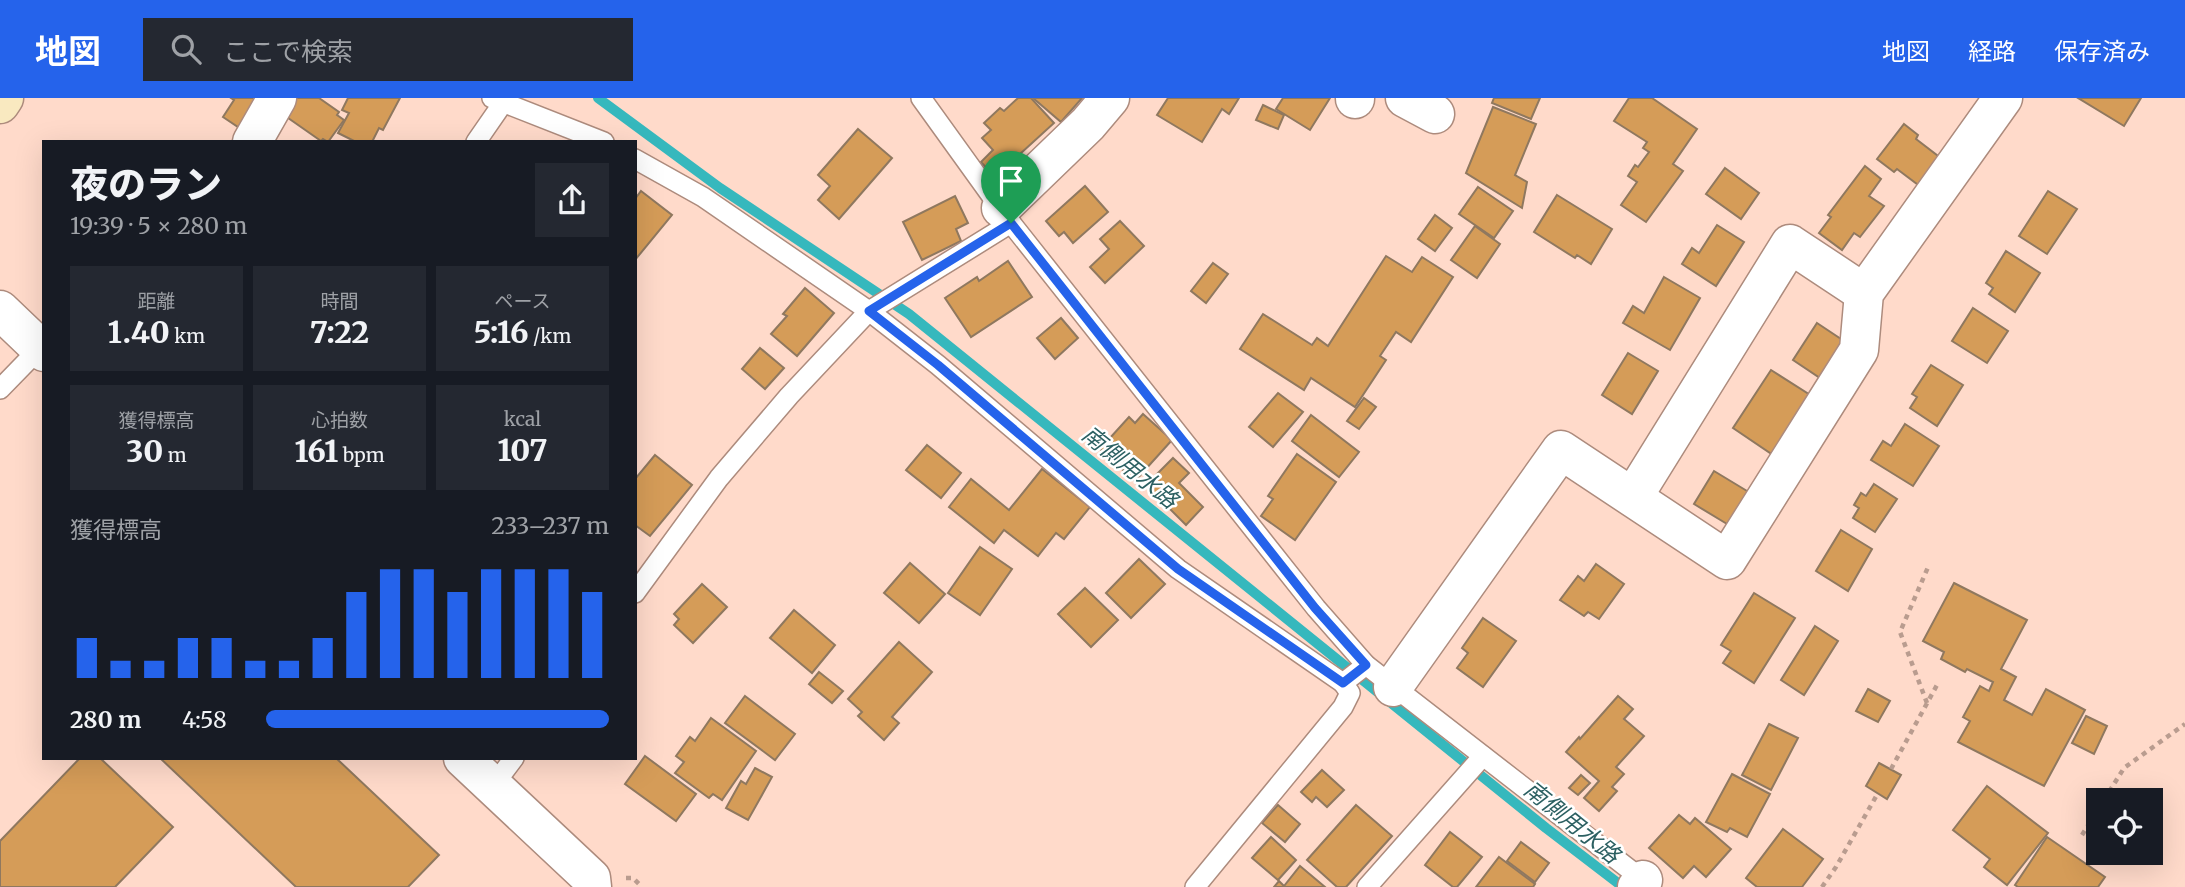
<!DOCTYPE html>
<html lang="ja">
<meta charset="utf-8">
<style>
:root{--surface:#171b24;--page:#242831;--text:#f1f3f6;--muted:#9ea1a6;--accent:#2563eb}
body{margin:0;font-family:Merriweather,"Noto Sans JP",serif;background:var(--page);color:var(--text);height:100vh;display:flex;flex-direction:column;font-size:26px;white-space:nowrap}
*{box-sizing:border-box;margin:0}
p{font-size:23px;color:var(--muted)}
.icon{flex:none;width:38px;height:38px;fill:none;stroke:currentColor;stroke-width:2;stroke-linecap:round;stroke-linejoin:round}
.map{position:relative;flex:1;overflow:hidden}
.panel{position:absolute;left:42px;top:42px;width:595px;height:620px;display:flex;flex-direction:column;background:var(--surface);border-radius:0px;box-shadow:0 7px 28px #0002}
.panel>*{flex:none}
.fabs{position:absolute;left:2086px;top:690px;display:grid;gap:14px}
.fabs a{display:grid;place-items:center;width:77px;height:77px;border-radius:0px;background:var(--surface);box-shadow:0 7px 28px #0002;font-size:35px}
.pin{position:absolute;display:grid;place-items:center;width:60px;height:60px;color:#fff;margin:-72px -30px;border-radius:50% 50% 50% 0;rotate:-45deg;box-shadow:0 0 7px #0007}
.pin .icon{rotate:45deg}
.round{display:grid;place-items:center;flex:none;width:74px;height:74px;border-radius:0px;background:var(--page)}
.headline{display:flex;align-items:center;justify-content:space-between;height:119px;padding:0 28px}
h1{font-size:38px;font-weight:800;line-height:52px}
.figures{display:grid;grid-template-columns:repeat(3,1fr);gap:10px;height:119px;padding:7px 28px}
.figures div{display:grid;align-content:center;border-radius:0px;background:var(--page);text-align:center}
.figures b{font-size:30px;font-weight:800}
.figures small{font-size:19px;font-weight:400}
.figures p{font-size:19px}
.chart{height:196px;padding:14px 28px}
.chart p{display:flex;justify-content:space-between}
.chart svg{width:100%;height:126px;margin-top:7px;stroke:var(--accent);stroke-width:6}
ul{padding:0 28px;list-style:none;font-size:23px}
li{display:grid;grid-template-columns:112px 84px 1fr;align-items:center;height:52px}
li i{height:18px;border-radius:9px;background:var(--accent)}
header{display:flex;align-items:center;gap:42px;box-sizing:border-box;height:98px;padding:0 35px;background:var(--accent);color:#fff}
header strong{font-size:33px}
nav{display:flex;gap:38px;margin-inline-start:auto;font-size:24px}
.search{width:490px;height:63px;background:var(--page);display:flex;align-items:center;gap:18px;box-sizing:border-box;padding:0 24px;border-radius:0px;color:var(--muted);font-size:26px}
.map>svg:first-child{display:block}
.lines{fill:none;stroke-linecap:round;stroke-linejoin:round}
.stream{stroke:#36b8bd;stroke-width:10}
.building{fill:#d59c58;stroke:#8f785f;stroke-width:2}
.lane-casing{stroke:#ad8b7d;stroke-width:22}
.street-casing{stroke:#ad8b7d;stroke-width:41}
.secondary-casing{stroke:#ad8b7d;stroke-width:41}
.path{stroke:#b99c8f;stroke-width:4.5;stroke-dasharray:5 5;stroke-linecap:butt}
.lane{stroke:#fff;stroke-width:19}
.street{stroke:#fff;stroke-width:38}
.secondary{stroke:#f9e9c0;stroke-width:38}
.route-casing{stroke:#fff;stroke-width:14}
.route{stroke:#2563eb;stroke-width:9}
.labels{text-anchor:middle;stroke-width:5;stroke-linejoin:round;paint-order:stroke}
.water-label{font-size:23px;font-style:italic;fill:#2c6062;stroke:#fff}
</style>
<header>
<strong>地図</strong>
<div class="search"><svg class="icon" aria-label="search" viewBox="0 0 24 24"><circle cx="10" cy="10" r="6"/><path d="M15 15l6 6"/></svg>ここで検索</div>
<nav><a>地図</a><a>経路</a><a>保存済み</a></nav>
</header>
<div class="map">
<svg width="2185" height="789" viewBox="0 0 2185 789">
<rect width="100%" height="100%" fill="#ffdaca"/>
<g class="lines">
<polyline class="stream" points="598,0 720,90 909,216 1546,730 1623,789"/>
</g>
<g class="building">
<polygon points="231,0 266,0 244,33 223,19 234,2"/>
<polygon points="291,0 319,0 339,14 337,17 344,22 328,44 323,41 321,43 281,15"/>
<polygon points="348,0 400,0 383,32 379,30 372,44 356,44 338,35 349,15 342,12"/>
<polygon points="1018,0 1031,0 1054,25 1009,66 1020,78 1006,91 981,64 993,52 982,40 991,32 984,25 1000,10 1004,13"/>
<polygon points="1033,0 1082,0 1061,24"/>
<polygon points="1168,0 1239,0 1229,16 1222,11 1202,44 1157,17"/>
<polygon points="1283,0 1330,0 1310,32 1276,11"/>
<polygon points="1494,0 1540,0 1531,21 1492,5"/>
<polygon points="1629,0 1652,0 1697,31 1673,66 1683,73 1646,124 1621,107 1637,84 1628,78 1635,67 1638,69 1649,54 1643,50 1647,44 1614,23"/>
<polygon points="2078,0 2141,0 2124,28"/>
<polygon points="1263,7 1284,17 1278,31 1256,22"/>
<polygon points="1493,9 1536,26 1515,77 1527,84 1522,110 1466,75"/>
<polygon points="1904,26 1918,37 1916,41 1942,61 1921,89 1897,71 1894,74 1877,61"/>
<polygon points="858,31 892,60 839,121 818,102 830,88 818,77"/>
<polygon points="1865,68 1881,81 1869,98 1884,108 1860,139 1854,135 1842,152 1819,135 1831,119 1828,117"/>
<polygon points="1725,70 1759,95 1741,121 1706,96"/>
<polygon points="1085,88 1108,114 1073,145 1064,134 1059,138 1046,123"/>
<polygon points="1478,89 1513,113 1494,140 1459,116"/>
<polygon points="641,93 672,117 635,162 635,101"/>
<polygon points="2048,93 2077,111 2047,156 2019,138"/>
<polygon points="1557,97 1612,131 1591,166 1577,157 1575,160 1534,134"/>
<polygon points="955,98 968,125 956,131 961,143 922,162 903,124"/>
<polygon points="1435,117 1452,130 1435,153 1418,141"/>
<polygon points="1120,123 1144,148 1105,185 1090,169 1109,151 1100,141"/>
<polygon points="1717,127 1744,144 1716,188 1682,166 1692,150 1699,155"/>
<polygon points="1475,128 1500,146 1477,180 1451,162"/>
<polygon points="2006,153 2040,175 2015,214 1989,196 1993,190 1986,185"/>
<polygon points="1386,158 1412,174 1422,159 1453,179 1411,244 1396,234 1380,258 1386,262 1355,309 1311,280 1304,292 1240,251 1263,216 1312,247 1317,240 1328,248"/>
<polygon points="1008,163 1032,199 971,239 945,200 977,179 979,183"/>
<polygon points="1213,165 1228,176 1206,205 1191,193"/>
<polygon points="1664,179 1700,200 1670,252 1623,225 1633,208 1644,215"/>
<polygon points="805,190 834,215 797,258 771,236 787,218 783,216"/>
<polygon points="1973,210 2008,233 1987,265 1952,243"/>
<polygon points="1061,220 1078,240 1055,261 1037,240"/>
<polygon points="1817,225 1847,245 1823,282 1793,262"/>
<polygon points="760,250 784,270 765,291 742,271"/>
<polygon points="1628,255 1658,273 1632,316 1602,297"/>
<polygon points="1931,267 1963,287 1937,328 1910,310 1917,299 1912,296"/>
<polygon points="1771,272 1815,300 1776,359 1733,330"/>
<polygon points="1278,295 1303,314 1273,349 1249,329"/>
<polygon points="1364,300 1376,309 1359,331 1347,323"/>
<polygon points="1143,316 1172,342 1135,383 1100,351 1129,319 1135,325"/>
<polygon points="1311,317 1359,354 1339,379 1292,343"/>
<polygon points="1905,326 1939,348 1913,388 1871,362 1883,343 1891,348"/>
<polygon points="927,347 961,375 941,400 906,372"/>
<polygon points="1297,356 1336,384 1295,442 1261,418 1273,401 1268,398"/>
<polygon points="655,357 692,387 650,438 635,427 635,381"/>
<polygon points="1173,360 1189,375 1179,385 1203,409 1186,427 1146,387"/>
<polygon points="1042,371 1090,409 1064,441 1056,435 1038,458 1004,432 994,445 949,409 971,381 1009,412"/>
<polygon points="1714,373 1752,396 1732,429 1694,406"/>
<polygon points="1874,386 1897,401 1875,434 1853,420 1859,410 1854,407 1861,395 1866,398"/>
<polygon points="1841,432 1872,451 1848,493 1816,473"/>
<polygon points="980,449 1012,471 980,517 948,495"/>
<polygon points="1139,461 1165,486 1131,520 1106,495"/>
<polygon points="910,465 945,496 919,525 884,495"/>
<polygon points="1596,466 1624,486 1599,521 1588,514 1584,518 1560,502 1578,478 1584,483"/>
<polygon points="1954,485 2027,522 2001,571 2016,579 2004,602 2032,617 2046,591 2085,612 2044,688 1958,644 1970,623 1963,619 1980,588 1989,593 1993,584 1967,571 1965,574 1941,561 1944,554 1923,543"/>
<polygon points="702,486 727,509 693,545 674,527 679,521 674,516"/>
<polygon points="1085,490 1118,522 1091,549 1058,516"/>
<polygon points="1754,495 1795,520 1754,585 1723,565 1731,553 1721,547"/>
<polygon points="794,512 835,547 812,575 770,540"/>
<polygon points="1483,520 1516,543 1483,589 1457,570 1468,555 1462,550"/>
<polygon points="1815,528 1838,543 1804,597 1781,582"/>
<polygon points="899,544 932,574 892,619 899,625 884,642 858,618 862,614 848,601"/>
<polygon points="819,574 843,593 832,605 809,586"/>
<polygon points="1868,591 1890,603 1878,624 1856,613"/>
<polygon points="745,598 795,636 775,662 725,625"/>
<polygon points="1618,598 1633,611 1624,621 1644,638 1616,669 1624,676 1612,689 1617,693 1599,713 1584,700 1599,683 1566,654 1579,639 1580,641"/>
<polygon points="2086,618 2107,628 2094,656 2072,645"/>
<polygon points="711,620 756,653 722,702 713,696 709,700 675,675 684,664 676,658 690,639 695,643"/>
<polygon points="1769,626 1798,640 1771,692 1742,677"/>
<polygon points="645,658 696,696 676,723 625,686"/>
<polygon points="80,660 100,660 173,729 115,789 0,789 0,743"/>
<polygon points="160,660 336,660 439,757 408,789 296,789"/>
<polygon points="1879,665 1901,677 1887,701 1866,688"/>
<polygon points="755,670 772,679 748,722 726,710 741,683 746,686"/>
<polygon points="1322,672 1344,692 1327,709 1316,699 1312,704 1301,694"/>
<polygon points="1732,676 1770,696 1747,739 1730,730 1727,734 1706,724"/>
<polygon points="1581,677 1590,685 1578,697 1569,690"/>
<polygon points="1987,688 2048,735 2007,787 1984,769 1990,761 1953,732"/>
<polygon points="1278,707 1300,726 1285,744 1262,725"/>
<polygon points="1356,707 1392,738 1346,789 1337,789 1307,762"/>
<polygon points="1679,717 1690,726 1695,720 1731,751 1706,779 1694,768 1683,780 1649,750"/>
<polygon points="1783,731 1823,761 1802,789 1757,789 1746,780"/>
<polygon points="1450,734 1482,759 1457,789 1453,789 1425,767"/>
<polygon points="1271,739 1296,762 1278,782 1252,760"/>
<polygon points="2047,739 2105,779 2098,789 2018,789 2015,787"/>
<polygon points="1521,744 1549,765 1535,784 1507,763"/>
<polygon points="1499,759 1535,786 1533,789 1476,789"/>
<polygon points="1300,768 1325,789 1274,789 1279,783 1284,788"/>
</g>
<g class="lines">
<g class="lane-casing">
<g id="lane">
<polyline points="492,0 604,44"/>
<polyline points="921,0 1011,125 1316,510 1366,567 1647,785"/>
<polyline points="476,44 503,5"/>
<polyline points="635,61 703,99 869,213 938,267 1178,471 1343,585 1366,567"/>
<polyline points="0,291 40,250"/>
<polyline points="635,495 719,380 789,298 869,213 1011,125"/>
<polyline points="493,688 514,660"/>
<polyline points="1195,789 1343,609 1350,595 1343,585"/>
<polyline points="1367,789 1483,658"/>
</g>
</g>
<g class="street-casing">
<g id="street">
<polyline points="1405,0 1435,16"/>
<polyline points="1355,1 1355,0"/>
<polyline points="252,44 277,0"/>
<polyline points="1001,110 1088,26 1110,0"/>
<polyline points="0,212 44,254"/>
<polyline points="1633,399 1790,146 1864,195"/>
<polyline points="1393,589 1561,352 1727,462 1859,252 1864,195 2003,0"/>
<polyline points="463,660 591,780 592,789"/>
<polyline points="1637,789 1643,782"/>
</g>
</g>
<g class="secondary-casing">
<polyline id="secondary" points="0,6 4,0"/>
</g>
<g class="path">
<polyline points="1927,605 1900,534 1929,467"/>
<polyline points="1891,671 1937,587"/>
<polyline points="2104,702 2124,670 2185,626"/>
<polyline points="2082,737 2098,712"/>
<polyline points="626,780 633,780 642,789"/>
<polyline points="1822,789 1836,769 1878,695"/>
</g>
<use href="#lane" class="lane"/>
<use href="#street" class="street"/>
<use href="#secondary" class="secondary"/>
</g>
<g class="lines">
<g class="route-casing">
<polygon id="route" points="1011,125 1315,510 1366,567 1343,585 1178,471 938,267 869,213"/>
</g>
<use href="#route" class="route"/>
</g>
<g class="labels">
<g class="water-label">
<text transform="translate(1130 369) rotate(39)" y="8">南側用水路</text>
<text transform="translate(1572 724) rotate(39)" y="8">南側用水路</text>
</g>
</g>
</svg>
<div class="fabs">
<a><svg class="icon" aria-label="locate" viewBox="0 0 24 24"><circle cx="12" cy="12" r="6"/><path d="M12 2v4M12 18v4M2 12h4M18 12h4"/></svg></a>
</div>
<div class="pin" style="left:1011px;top:125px;background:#1e9e55"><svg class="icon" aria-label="arrive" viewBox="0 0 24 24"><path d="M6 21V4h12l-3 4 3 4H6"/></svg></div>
<section class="panel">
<div class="headline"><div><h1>夜のラン</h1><p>19:39 · 5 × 280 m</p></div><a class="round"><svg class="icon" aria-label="share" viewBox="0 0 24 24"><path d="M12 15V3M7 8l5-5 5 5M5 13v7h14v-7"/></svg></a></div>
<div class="figures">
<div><p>距離</p><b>1.40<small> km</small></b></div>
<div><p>時間</p><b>7:22</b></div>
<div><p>ペース</p><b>5:16<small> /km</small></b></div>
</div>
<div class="figures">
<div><p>獲得標高</p><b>30<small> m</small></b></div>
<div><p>心拍数</p><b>161<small> bpm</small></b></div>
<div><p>kcal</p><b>107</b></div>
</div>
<div class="chart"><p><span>獲得標高</span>233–237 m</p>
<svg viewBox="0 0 160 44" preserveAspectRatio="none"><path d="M5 44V30M15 44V38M25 44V38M35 44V30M45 44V30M55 44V38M65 44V38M75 44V30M85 44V14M95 44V6M105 44V6M115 44V14M125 44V6M135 44V6M145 44V6M155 44V14"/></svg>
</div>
<ul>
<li><b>280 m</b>4:58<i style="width:100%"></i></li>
</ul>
</section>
</div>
